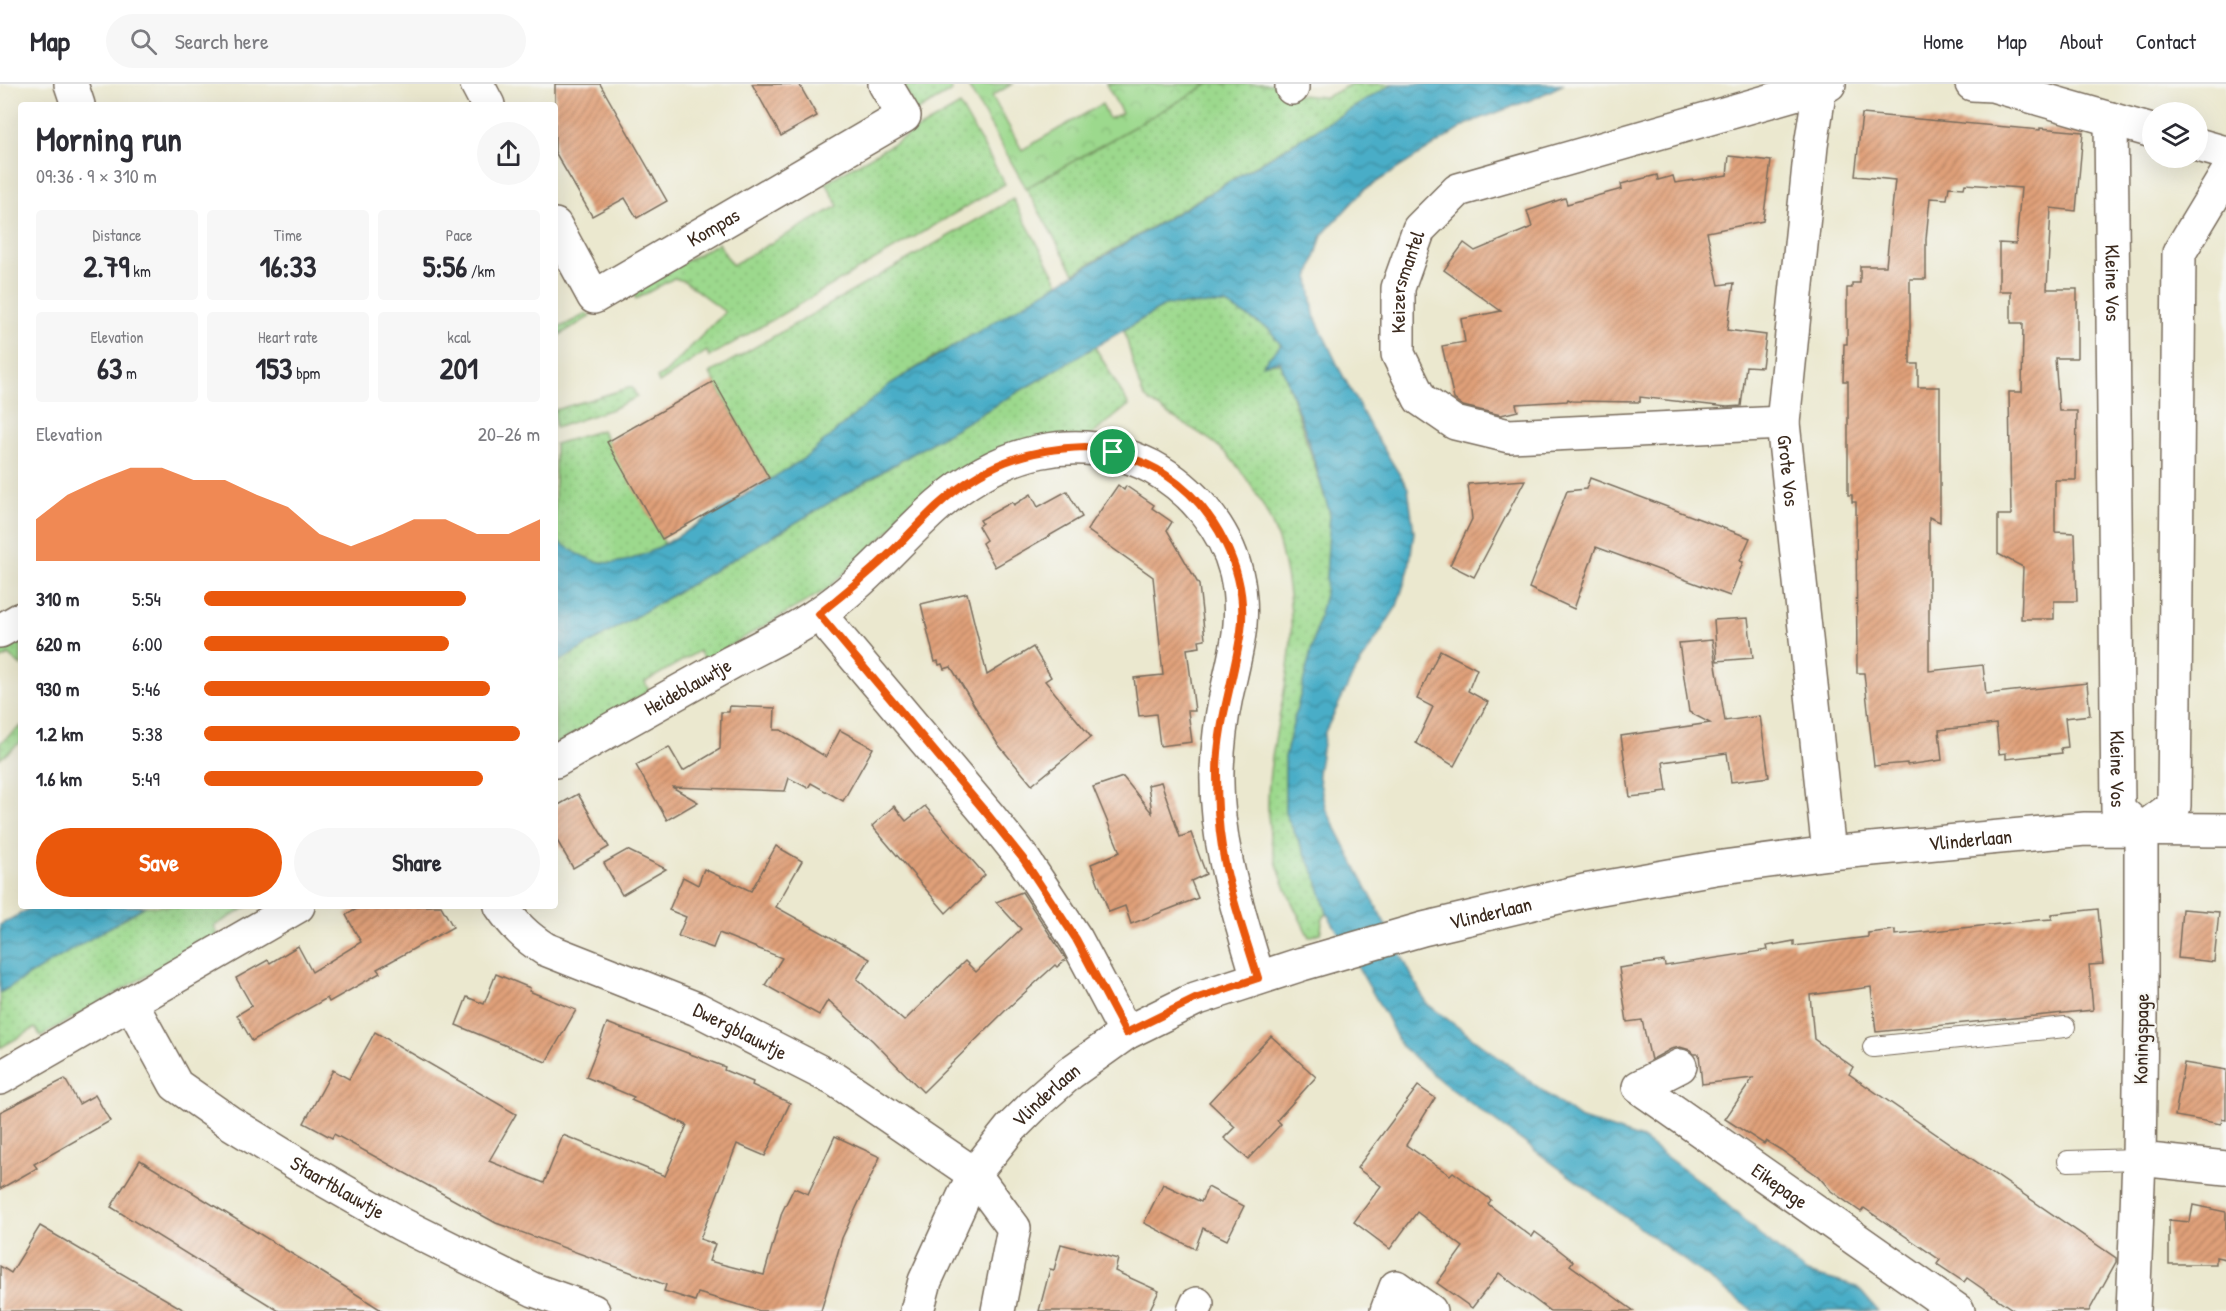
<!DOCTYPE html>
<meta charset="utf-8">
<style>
:root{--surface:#fff;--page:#f7f7f7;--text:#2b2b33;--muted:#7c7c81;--line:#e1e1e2;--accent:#ea580c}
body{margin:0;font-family:"Patrick Hand",sans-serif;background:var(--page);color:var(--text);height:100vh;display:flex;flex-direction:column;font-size:22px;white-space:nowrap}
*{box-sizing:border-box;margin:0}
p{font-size:20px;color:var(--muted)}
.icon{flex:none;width:33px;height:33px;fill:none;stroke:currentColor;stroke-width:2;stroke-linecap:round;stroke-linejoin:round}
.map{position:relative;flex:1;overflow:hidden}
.details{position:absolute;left:18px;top:18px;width:540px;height:807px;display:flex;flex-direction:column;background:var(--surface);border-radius:6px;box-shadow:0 6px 24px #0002}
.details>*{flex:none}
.buttons{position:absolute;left:2142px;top:18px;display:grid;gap:12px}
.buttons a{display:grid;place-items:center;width:66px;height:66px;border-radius:50%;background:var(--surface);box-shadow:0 6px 24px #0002;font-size:30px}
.pin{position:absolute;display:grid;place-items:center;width:51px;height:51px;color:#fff;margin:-26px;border:3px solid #fff;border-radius:50%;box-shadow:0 2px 6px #0007}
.round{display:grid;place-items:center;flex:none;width:63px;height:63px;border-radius:32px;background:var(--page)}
.headline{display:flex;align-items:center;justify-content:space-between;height:102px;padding:0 18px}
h1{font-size:33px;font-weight:700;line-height:45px}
.stats{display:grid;grid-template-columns:repeat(3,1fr);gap:9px;height:102px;padding:6px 18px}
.stats div{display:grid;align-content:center;border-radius:6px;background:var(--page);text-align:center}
.stats b{font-size:30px;font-weight:700}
.stats small{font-size:16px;font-weight:400}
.stats p{font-size:16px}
.chart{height:168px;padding:12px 18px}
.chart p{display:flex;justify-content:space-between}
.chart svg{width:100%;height:108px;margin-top:6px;fill:var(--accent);opacity:.7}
.cta{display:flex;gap:12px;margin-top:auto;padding:12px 18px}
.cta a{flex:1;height:69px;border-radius:36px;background:var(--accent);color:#fff;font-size:24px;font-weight:700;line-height:69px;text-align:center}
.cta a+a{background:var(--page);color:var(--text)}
ul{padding:0 18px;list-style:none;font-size:20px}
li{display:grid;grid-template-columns:96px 72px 1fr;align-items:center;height:45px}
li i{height:15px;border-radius:8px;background:var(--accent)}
header{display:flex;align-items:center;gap:36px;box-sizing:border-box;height:84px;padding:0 30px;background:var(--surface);border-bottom:2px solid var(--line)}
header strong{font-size:28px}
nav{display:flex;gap:33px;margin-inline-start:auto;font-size:21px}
.search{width:420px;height:54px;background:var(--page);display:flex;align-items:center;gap:15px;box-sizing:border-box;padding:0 21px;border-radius:33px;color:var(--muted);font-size:22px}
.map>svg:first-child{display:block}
.grass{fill:url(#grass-dots);stroke:#6c8256;stroke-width:1.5}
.park{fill:url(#park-crowns);stroke:#6c8256;stroke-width:1.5}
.water{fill:url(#water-waves);stroke:#426c72;stroke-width:1.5}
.building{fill:url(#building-hatch)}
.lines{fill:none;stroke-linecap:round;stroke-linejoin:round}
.service-casing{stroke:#796c5c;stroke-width:22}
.minor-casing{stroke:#796c5c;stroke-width:36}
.tertiary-casing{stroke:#796c5c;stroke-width:36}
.service{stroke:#fff;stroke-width:20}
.minor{stroke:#fff;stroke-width:33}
.tertiary{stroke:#fff;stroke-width:33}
.route-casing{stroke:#fff;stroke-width:12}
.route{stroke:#ea580c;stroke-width:8}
.labels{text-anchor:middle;stroke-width:4.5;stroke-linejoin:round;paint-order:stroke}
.street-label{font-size:20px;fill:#3b2a1e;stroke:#f6f6f2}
</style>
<header>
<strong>Map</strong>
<div class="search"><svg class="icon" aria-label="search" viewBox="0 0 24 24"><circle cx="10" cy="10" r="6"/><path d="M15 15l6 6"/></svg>Search here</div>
<nav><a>Home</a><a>Map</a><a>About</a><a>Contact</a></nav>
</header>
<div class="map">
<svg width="2226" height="1227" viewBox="0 0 2226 1227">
<defs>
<pattern id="grass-dots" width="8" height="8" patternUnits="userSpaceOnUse" patternTransform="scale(1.5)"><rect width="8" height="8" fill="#9cd98d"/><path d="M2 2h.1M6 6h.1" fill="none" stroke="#87ba79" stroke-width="1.8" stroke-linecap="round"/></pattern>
<pattern id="park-crowns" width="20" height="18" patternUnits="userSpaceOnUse" patternTransform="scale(1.5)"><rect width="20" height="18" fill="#9cd98d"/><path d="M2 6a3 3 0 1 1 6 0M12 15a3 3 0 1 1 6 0" fill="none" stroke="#87ba79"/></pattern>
<pattern id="water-waves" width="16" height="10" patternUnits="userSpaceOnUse" patternTransform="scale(1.5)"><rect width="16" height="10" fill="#48adc7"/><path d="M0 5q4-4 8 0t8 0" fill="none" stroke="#3d8da1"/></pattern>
<pattern id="building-hatch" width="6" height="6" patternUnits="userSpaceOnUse" patternTransform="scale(1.5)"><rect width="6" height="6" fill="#e0a079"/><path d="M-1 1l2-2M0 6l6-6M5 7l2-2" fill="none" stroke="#b78363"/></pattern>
</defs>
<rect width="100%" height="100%" fill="#f6f6f2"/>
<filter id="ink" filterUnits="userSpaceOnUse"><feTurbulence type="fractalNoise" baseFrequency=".0167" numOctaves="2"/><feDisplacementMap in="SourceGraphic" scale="12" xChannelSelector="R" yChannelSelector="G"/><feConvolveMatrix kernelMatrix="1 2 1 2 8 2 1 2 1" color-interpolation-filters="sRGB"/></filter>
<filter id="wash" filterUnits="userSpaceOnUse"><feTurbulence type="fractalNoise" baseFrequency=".008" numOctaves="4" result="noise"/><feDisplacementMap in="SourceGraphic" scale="24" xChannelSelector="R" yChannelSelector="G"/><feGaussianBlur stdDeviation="1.35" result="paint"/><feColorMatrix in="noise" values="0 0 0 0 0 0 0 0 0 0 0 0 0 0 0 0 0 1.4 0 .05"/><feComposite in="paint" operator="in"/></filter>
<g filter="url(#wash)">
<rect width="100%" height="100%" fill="#ebe8cf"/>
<g class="grass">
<polygon points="903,0 949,0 952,7 916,28"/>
<polygon points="1209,0 1282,0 1298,11 1326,13 1351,0 1393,0 1074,189 1026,104"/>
<polygon points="960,21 1005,100 709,273 707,267 659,299 657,294 666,288 725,228 684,197 674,194 636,215 632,208 718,159 732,181 838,122 826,98"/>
<polygon points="1013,115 1059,199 989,242 940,269 890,300 805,374 770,396 710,289"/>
<path d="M1226,220L1269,245L1281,261L1263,280L1281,279L1330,429L1325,510L1285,673V729L1316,792L1327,829L1322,836L1321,849L1309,853C1292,820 1276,788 1270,751C1261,688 1284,629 1290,567C1294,531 1288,494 1279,459C1270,429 1243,383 1219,363C1201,347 1177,338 1158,323C1154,320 1147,316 1144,312C1138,304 1128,258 1124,246L1166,221Z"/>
<polygon points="586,230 591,232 555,254 555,246"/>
<polygon points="1095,263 1129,321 1090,352 904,433 826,506 705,576 699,567 645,598 649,607 555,661 555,580"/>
<polygon points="632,303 637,313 612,325 555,344 555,326"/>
<path d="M602,346L665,460C618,485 599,487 555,455V360Z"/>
<polygon points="15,549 21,560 21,582 8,571 0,576 0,558"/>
<polygon points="21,642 21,658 0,675 0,659"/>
<polygon points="145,822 249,822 214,842 218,851 41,952 35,944 0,964 0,909"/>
</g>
<polygon class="park" points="967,0 1012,0 992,12 1022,66 1102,20 1109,35 1122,29 1106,0 1209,0 1026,104"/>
<g class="water">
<path d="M1393,0H1564L1533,15L1469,39L1364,106L1322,151L1309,194L1314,231L1340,286L1372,346L1408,404L1414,448L1409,485L1397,522L1353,591L1325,648L1318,689L1325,723L1426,919L1579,1034L1642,1055L1710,1105L1759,1150L1807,1189L1857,1203L1878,1227H1753L1442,998L1401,962L1386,932L1327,829L1316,792L1285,729V673L1325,510L1330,430L1306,349L1280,277L1262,281L1281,261L1269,245L1226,220L1166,221L555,580V455C599,487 618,485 665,460L805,374L890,300Z"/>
<polygon points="34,822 145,822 0,909 0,841"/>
</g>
<g id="blocks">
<g class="building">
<polygon points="555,0 600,0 667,117 637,134 625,114 592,132 555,68"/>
<polygon points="752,0 799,0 817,32 781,52"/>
<polygon points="1862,30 2040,46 2040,44 2083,48 2076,127 2051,124 2047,205 2077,205 2077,274 2055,274 2059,327 2077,327 2076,396 2055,396 2055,448 2075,449 2077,517 2054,517 2054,535 2021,535 2023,483 1998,470 1998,431 2011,431 2009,308 2022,308 2023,239 2011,239 2011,207 1999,207 1999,159 2016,160 2021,104 1965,100 1964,104 1949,103 1947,115 1930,114 1926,155 1926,195 1910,195 1910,280 1918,280 1918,303 1940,303 1940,438 1929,433 1929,587 1983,581 1986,610 2087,599 2090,631 2065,634 2068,663 2061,664 2062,669 2006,675 2006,669 1999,670 1996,640 1939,646 1942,676 1907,681 1907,679 1874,682 1864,589 1857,589 1856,418 1852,418 1852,411 1848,411 1848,297 1843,297 1844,260 1847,260 1847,204 1852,204 1852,199 1860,199 1860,182 1886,182 1895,96 1855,92"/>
<polygon points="1729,72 1771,77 1763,137 1707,148 1719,201 1734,199 1727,246 1766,251 1762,283 1746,282 1741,322 1727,323 1640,313 1640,318 1572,317 1568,315 1567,317 1516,320 1518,327 1501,331 1463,322 1454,315 1442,262 1465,258 1461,235 1501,227 1444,186 1464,159 1475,167 1532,143 1527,127 1565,114 1567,120 1622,105 1621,100 1657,91 1658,96 1673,92 1675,99 1727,91"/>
<polygon points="714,297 769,394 662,455 607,358"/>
<polygon points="1590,394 1750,454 1740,477 1743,478 1730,512 1596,463 1574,525 1529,504 1567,407 1586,405"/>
<polygon points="1525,396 1474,493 1450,481 1472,435 1468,400"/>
<polygon points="1118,401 1124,406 1126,402 1154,421 1152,424 1172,438 1167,446 1199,501 1205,555 1199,556 1200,563 1187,565 1195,627 1188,627 1192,658 1160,662 1156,630 1139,632 1134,594 1163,591 1153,493 1087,446"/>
<polygon points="1067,407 1082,433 995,483 982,459 986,456 978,442 982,439 980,436 1012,418 1014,421 1031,410 1038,423"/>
<polygon points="967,509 987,591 1033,563 1051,593 1045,597 1091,653 1032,701 997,659 951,583 944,585 942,580 939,581 938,577 935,578 921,520"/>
<polygon points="1748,534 1753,574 1717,577 1714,536"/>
<polygon points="1712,556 1725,637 1760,632 1769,693 1731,698 1727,669 1663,678 1667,707 1659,708 1659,710 1630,713 1621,652 1710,639 1689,628 1679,559"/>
<polygon points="1440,566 1477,585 1468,607 1488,618 1454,682 1416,659 1433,623 1417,615"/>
<polygon points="730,622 775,624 774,646 781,646 826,673 840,646 873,664 843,717 811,699 808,704 789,694 785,707 672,703 698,718 667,736 636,681 669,663 683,687 720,665 721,628 729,628"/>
<polygon points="1123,693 1152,729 1148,701 1161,698 1180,753 1191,749 1206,790 1191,797 1198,814 1131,840 1125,822 1109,828 1091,780 1120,768 1093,703"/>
<polygon points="578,710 609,763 573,784 555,753 555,723"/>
<polygon points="894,722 906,737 925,722 985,791 946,829 872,742"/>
<polygon points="776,762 802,777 776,823 870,875 857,895 904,937 965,877 976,888 1021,845 996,818 1022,808 1066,875 1057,883 1055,881 1008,924 923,1008 873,957 828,916 819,931 765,901 782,874 719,849 713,864 678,852 686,833 669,826 683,793 698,801 704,785 751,807"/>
<polygon points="627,766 666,785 622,811 604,779"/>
<polygon points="362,822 441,822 453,843 377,885 380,889 329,918 327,914 252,957 237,931 252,922 236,894 268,876 270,879 298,862 312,888 361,858 346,831"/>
<polygon points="2098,825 2103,880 2089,881 2093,926 1876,948 1871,903 1810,911 1814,955 1853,983 1849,990 2116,1174 2116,1178 2089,1227 2015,1227 1967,1194 1964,1198 1937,1180 1940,1176 1864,1124 1861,1128 1831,1107 1818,1092 1781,1066 1766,1057 1764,1060 1725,1035 1753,994 1702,1000 1699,970 1694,970 1690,966 1680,963 1671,965 1651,976 1642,936 1627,938 1619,884 1664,877 1665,882 1768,866 1767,862 1794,857 1794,862 1868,853 1868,849 1895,846 1895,851 2038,836 2052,835 2052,830"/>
<polygon points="2182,825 2219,828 2214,878 2178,874"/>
<polygon points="496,890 530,904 529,907 576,926 546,978 456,941 467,913 484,920"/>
<polygon points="607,939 725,983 724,986 753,998 752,1001 790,1019 765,1072 737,1060 700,1155 715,1160 709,1177 764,1191 782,1128 794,1104 808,1110 835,1052 880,1073 842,1154 821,1227 760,1227 698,1209 695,1217 664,1207 666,1201 496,1139 334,1050 332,1054 304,1039 333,986 349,995 375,948 516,1030 489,1077 544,1099 563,1051 665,1092 687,1041 631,1016 634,1013 586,993"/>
<polygon points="1271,952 1316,993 1277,1036 1281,1040 1248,1075 1224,1054 1235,1043 1209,1018"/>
<polygon points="2184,979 2226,986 2226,1036 2222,1035 2221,1040 2175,1032"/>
<polygon points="65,995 79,1020 95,1011 110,1037 34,1080 37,1084 0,1105 0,1028"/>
<polygon points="1418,1002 1435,1014 1406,1061 1450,1091 1453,1088 1491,1116 1488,1120 1532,1153 1535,1148 1554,1162 1573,1177 1570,1181 1634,1227 1550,1227 1499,1189 1472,1224 1437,1199 1463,1163 1417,1128 1390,1165 1354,1138 1381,1102 1357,1084"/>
<polygon points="140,1076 323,1189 383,1227 279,1227 111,1123"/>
<polygon points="1163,1100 1201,1118 1208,1103 1244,1122 1227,1156 1203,1144 1195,1165 1144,1139"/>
<polygon points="2193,1121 2226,1128 2226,1175 2216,1173 2216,1180 2169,1180 2169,1136 2190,1138"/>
<polygon points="40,1142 186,1227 0,1227 0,1182 11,1189"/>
<polygon points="1061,1160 1118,1175 1115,1187 1159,1207 1149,1227 1039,1227 1050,1185 1054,1186"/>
</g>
</g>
</g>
<g filter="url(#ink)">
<use href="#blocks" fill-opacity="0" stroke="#796c5c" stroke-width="1.5"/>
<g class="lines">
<g class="service-casing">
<g id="service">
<polyline points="1873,963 2065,943"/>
<polyline points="2068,1077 2139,1075"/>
</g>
</g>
<g class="minor-casing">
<g id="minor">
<polyline points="71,0 78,21"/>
<polyline points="477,0 488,21"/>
<polyline points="1972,0 1992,1 2152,47"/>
<path id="s1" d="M1820,3L1811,62L1783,339L1829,769"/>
<polyline points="1292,4 1292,0"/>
<path id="s2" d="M2111,35L2118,725L2141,746"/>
<polyline points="2198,61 2226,69"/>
<path id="s3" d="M555,141L594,213L904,32L885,0"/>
<path id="s4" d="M1783,339L1509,352L1455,339L1420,315L1398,270V204L1419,145L1458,106L1829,0"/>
<polyline points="819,530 988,731 1024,776 1076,855 1126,949"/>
<polyline points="0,547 21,535"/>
<path id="s5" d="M555,677C613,644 672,612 730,579C759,563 791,549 818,530C864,500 898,456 938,421C999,368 1077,344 1152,383C1192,405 1225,444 1236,488C1247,536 1236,566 1226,612C1221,636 1218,661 1217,686C1215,759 1238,825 1258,894"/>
<polyline points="2141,746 2174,722 2179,169 2226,91"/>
<polyline points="2141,746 2141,931 2139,1075 2226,1084"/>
<path id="s6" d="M501,822C514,841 526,853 545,865L697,925L836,996L974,1090L1014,1144L998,1227"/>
<path id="s7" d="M131,919L176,1001L229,1038L307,1086L401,1140L534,1206L593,1227"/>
<path id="s8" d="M1680,982L1639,1003L1958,1227"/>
<polyline points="0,994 298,822"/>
<polyline points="1194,1227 1197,1220"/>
<polyline points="1387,1227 1396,1203 1430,1227"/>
<polyline points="2133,1227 2139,1075"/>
</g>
</g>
<g class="tertiary-casing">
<g id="tertiary">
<path id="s9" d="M917,1227L925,1197L974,1090L1010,1045L1037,1018L1070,989L1126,949L1195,915L1302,880L1423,845L1584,807L1715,784L1829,769L2085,745L2226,746"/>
</g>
</g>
<use href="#service" class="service"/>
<use href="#minor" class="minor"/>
<use href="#tertiary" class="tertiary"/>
</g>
</g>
<g class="lines" filter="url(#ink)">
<g class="route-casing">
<path id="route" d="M1085,363C1114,368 1142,375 1166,391C1216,424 1249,488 1241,547C1234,597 1217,639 1217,690C1217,715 1218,739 1222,763C1229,808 1245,851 1258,894L1195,915L1126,949L1076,855L1024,776L988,731L819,530C842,511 866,492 888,471C905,455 920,438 937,422C982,381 1025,365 1085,363Z"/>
</g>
<use href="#route" class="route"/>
</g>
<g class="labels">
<g class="street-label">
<text dy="7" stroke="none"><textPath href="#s3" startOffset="220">Kompas</textPath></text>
<text dy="7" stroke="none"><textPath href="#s4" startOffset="496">Keizersmantel</textPath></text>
<text dy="7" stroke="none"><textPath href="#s2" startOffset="164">Kleine Vos</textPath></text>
<text dy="7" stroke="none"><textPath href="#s1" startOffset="386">Grote Vos</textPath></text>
<text dy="7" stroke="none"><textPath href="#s5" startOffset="152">Heideblauwtje</textPath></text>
<text dy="7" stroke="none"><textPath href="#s2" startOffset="650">Kleine Vos</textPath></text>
<text dy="7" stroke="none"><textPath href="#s9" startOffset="1228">Vlinderlaan</textPath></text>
<text dy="7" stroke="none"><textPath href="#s9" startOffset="742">Vlinderlaan</textPath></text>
<text dy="7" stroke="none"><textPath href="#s6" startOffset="274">Dwergblauwtje</textPath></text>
<text transform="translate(2141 955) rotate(-89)" y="7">Koningspage</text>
<text dy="7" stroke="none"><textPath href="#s9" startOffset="256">Vlinderlaan</textPath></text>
<text dy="7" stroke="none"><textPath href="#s8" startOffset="218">Eikepage</textPath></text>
<text dy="7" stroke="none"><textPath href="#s7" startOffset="285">Staartblauwtje</textPath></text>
</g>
</g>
</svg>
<div class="buttons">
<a><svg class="icon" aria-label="layers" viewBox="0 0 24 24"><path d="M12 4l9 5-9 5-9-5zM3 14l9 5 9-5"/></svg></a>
</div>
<div class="pin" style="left:1113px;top:368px;background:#1e9e55"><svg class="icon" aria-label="arrive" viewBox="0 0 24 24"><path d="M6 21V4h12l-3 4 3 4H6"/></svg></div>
<section class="details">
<div class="headline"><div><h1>Morning run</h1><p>09:36 · 9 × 310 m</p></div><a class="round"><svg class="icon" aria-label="share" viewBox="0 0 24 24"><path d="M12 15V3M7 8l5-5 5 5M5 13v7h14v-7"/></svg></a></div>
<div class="stats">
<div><p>Distance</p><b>2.79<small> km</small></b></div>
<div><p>Time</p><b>16:33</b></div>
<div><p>Pace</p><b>5:56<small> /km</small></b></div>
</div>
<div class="stats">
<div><p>Elevation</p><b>63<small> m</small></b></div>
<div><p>Heart rate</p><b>153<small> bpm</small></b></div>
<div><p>kcal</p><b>201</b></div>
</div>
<div class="chart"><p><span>Elevation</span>20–26 m</p>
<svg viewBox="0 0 160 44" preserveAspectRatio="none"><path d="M0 44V27L10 17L20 11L30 6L40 6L50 11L60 11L70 17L80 22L90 33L100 38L110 33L120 27L130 27L140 33L150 33L160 27V44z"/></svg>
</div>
<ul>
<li><b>310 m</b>5:54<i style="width:78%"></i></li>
<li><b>620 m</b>6:00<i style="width:73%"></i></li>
<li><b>930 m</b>5:46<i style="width:85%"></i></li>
<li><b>1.2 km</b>5:38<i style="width:94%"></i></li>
<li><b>1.6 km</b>5:49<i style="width:83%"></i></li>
</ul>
<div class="cta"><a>Save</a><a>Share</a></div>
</section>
</div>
